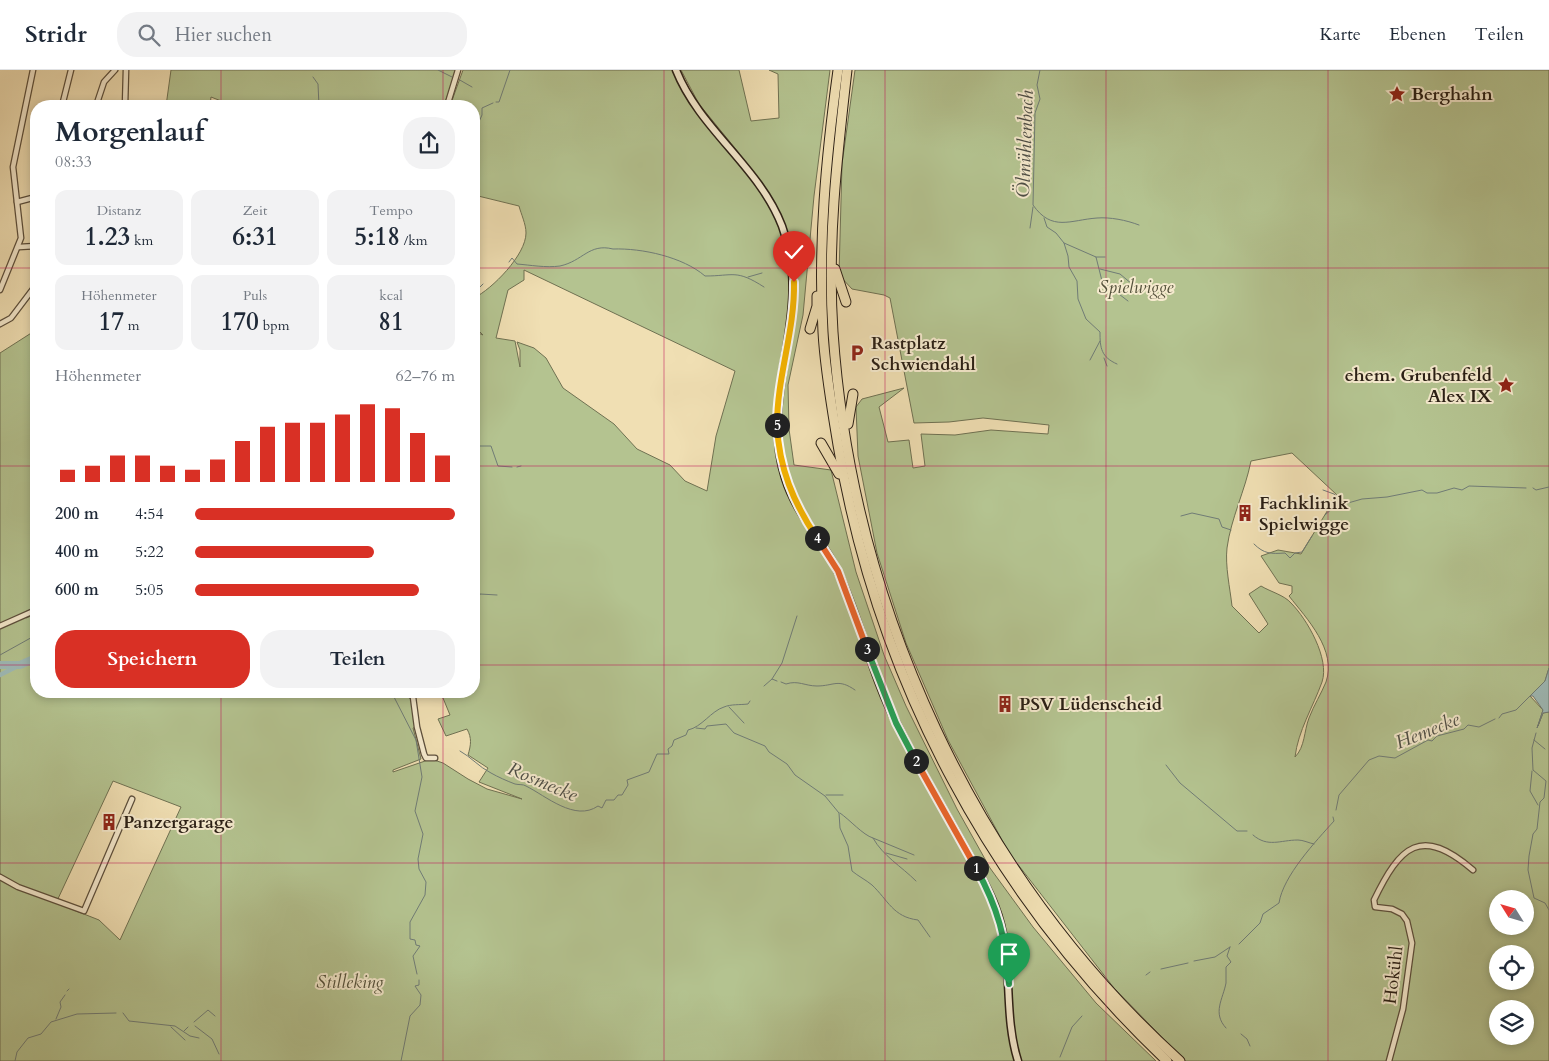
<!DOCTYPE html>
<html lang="de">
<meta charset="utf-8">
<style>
:root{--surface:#fff;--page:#f2f2f3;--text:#1f2937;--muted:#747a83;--line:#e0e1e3;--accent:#d93025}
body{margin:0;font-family:Cardo,serif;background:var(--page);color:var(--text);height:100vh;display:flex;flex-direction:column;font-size:19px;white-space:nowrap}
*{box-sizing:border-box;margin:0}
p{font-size:16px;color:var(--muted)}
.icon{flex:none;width:28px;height:28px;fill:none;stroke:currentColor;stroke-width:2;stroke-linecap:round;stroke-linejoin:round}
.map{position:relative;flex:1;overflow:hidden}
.sheet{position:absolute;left:30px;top:30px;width:450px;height:598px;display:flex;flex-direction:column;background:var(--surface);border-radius:20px;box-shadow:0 2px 8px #0003}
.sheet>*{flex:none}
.needle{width:32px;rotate:307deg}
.controls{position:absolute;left:1489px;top:820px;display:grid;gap:10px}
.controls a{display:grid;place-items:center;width:45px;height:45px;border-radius:50%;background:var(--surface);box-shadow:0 2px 8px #0003;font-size:25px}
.pin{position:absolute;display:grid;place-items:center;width:42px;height:42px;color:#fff;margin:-51px -21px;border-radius:50% 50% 50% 0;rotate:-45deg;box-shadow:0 0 5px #0007}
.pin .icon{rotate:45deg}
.km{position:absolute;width:25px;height:25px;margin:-12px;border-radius:50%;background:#222;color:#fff;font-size:14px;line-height:25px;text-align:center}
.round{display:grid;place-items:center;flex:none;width:52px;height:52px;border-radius:20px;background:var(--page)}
.head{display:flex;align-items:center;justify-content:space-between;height:85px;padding:0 25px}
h1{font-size:28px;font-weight:600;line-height:38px}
.stats{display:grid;grid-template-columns:repeat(3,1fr);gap:8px;height:85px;padding:5px 25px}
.stats div{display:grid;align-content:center;border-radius:12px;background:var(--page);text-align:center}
.stats b{font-size:25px;font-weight:600}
.stats small{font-size:14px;font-weight:400}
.stats p{font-size:14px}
.chart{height:140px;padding:10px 25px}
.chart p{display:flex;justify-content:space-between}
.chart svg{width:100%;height:90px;margin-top:5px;stroke:var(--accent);stroke-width:6}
.cta{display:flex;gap:10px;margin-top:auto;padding:10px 25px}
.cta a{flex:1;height:58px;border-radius:20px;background:var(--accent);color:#fff;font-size:20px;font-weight:600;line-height:58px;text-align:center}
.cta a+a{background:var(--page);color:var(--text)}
ul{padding:0 25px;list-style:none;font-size:16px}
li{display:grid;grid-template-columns:80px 60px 1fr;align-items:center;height:38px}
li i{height:12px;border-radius:6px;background:var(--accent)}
header{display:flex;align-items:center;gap:30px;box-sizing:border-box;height:70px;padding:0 25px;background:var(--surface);border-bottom:1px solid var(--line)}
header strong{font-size:24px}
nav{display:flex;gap:28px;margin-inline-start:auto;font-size:18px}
.search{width:350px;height:45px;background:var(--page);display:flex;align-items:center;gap:12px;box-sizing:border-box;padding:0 18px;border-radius:20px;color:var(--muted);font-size:19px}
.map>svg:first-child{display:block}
.green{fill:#b4c390;stroke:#6f7152;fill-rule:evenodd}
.water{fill:#9ebab7;stroke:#707c76}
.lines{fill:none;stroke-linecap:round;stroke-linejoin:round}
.stream{stroke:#707c76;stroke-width:1}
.canal{stroke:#9ebab7;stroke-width:4.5}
.river{stroke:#9ebab7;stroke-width:8}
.street-casing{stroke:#5c4f3c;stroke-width:7}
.secondary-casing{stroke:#2a1f15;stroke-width:9}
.highway-casing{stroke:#2a1f15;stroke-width:11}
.street{stroke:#f5eace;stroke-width:4.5}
.secondary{stroke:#f5eace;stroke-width:6}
.highway{stroke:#f0dfb3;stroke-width:9}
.split-1-casing{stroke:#fff;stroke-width:10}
.split-2-casing{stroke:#fff;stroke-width:10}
.split-3-casing{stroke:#fff;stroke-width:10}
.split-4-casing{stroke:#fff;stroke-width:10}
.split-5-casing{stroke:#fff;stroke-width:10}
.split-6-casing{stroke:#fff;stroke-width:10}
.split-1{stroke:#22a559;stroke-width:6}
.split-2{stroke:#f0652b;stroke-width:6}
.split-3{stroke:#22a559;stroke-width:6}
.split-4{stroke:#f0652b;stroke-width:6}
.split-5{stroke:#f5b400;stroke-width:6}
.split-6{stroke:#f5b400;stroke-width:6}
.grid{fill:none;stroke:#c2185b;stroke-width:1;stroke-opacity:0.55}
.labels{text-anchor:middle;stroke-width:4;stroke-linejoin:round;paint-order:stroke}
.poi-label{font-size:18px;font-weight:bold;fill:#2a1f15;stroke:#f5eace;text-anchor:start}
.park-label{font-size:18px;font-style:italic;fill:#53503a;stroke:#f5eace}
.street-label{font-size:18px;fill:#2a1f15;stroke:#f5eace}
.water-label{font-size:19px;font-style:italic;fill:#4d4e46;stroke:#f5eace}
</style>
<header>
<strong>Stridr</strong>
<div class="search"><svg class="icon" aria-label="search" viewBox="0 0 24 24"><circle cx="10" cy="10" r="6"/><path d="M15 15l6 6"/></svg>Hier suchen</div>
<nav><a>Karte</a><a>Ebenen</a><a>Teilen</a></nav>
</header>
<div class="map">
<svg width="1549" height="991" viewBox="0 0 1549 991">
<rect width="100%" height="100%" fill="#f0dfb3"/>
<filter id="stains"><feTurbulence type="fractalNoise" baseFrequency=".004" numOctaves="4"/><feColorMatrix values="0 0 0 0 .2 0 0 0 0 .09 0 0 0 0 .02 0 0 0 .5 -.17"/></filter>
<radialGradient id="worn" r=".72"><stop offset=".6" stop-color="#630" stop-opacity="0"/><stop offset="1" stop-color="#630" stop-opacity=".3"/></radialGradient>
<g class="green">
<polygon points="171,0 456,0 444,36 234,36 211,27 210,36 166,36"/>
<path d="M463,0H676L689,27L737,86L739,83L699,34L681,0H739L751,51L779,48L778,4L769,0H830L814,126L803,245L788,315L789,359L794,395L831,400L856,502L884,585L906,636L957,739L990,798L1033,857L1096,933L1156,991H0V283L36,260V537L25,542L26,548L36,544V621H404L412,630L416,657L413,658L421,689L393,700V702L431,689L443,693L468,709L487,719L522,729L479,712L488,698L468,685C471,675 472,668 467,659L446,666L438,649L450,645L443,628L431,621H474V261L483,265L474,256V228C492,219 526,185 526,163C526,154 521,144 519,136L474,125V36H450ZM524,200L735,301L716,366L707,421L685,411L670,395L637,379L614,354L563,318L546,288L534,278L517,272L520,280V297L515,271L496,268L508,220L524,210ZM113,711L181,737L120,870L99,850L56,833Z"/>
<path d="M855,0H1549V598L1545,611L1530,626L1543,640L1538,656L1543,643L1549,642V991H1185L1114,918L1009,783L948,670L906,573L877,483L858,386L856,337L862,329L904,318L879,337L888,372L909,370L913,398L925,396L921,364L955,365L991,360L1048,364L1049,355L983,348L949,352L914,353L890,228L884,225L852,219L839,205L842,94ZM1292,383L1337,425L1301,484L1278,480L1261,486L1279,513L1292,516V523L1289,526C1307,549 1337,580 1326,612C1321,624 1314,635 1309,648C1304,661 1305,677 1295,687C1298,661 1313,637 1322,612C1330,589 1307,549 1291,533C1284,525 1271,522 1261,516L1249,524L1268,554L1259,563L1232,536C1230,518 1225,496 1227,478C1231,448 1245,421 1251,391ZM1498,829H1525V856H1498ZM1498,884H1525V911H1498ZM1498,939H1525V966H1498Z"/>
</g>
<polygon class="water" points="1549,598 1549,642 1543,643 1537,658 1543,640 1533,626 1530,626 1545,611"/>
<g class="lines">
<g class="stream">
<polyline points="438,0 452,7"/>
<path d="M1040,0L1037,15L1040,29L1035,43L1033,135C1052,162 1070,150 1097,148C1110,147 1126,150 1139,155"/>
<polyline points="313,7 318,14 319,36"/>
<polyline points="458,9 472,17"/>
<polyline points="496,32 499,32 510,0"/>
<polyline points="474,63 482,45 482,38 493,33"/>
<path d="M1044,148L1047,157L1056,163L1064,173L1068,186L1069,197L1077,211L1078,229L1086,249L1100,262C1100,278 1101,287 1117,294"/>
<polyline points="1030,158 1033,137"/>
<polyline points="1064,173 1096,187 1102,211 1128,231"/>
<polyline points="1096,187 1105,187"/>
<path d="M509,192L512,188L517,194C530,195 546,198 560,196C583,191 589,173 613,179C642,178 683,187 705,206C734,206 736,199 764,217"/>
<polyline points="1100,199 1120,204 1132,214"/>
<polyline points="748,207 762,203"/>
<polyline points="474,223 483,214"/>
<polyline points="1104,288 1107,296"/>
<polyline points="1090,290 1100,271"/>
<polyline points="474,376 491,376 498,396 512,397"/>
<polyline points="474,393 475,391"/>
<polyline points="517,397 521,396"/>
<polyline points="1533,418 1536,420 1549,417"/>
<polyline points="1323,420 1334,424 1344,432"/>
<polyline points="1325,445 1334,437 1362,429 1387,427 1422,420 1427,423 1437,423 1454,418 1462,420 1469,416 1526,418"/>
<polyline points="1181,446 1192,443 1219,449 1222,457 1231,460"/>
<path d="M1254,474C1264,484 1271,484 1285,483L1290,488L1295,483L1302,482L1312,466"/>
<polyline points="474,542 480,524 497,525"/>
<polyline points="0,585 36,565"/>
<polyline points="772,609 782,593 797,546"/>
<path d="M781,612L786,614C798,610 805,616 817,616C834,616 838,608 855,620"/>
<polyline points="764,616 772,609 777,611"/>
<polyline points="390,621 390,624 394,627 416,670 422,707 415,741 423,764 418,789 419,799 426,812 425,825 410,852 410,869 415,870 416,875 420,876 413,886 417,904"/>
<polyline points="729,637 744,653"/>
<polyline points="1499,648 1502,644 1516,640 1530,626"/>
<path d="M696,658L705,659L707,656L726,654L734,663L765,676L769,682L787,694L795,705L825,726L839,743L840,758L848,776L852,801C858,806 866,810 872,815C888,830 893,847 918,850L930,867"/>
<polyline points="1536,663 1532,678 1533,700 1546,711 1544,728 1540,732 1537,759 1533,764 1529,786 1528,800 1534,828 1545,833 1549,840"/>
<polyline points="1534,670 1545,679"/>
<path d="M460,681C471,687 479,697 491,703C498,707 507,711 515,714C519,715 523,714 526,716C546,726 575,752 598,736L602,738L606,730H614L618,725H622L628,715L627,710L649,702L657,684H669L668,679L672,676L674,670L686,665L688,660C702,657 711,641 724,637C731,634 740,635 748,634L750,631"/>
<polyline points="1166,695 1180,713 1237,761 1247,761"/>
<polyline points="1532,701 1530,721 1538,735"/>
<polyline points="826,725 843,725"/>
<polyline points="1336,740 1339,725 1369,690 1379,686 1395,688 1428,670 1432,671 1437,666 1464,659 1468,655 1479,657 1495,649"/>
<path d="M840,743C850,750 863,765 873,768C883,786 901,796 916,811"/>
<path d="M1253,765C1268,778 1280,770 1298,770C1303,770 1309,773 1314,774"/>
<polyline points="873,768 914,785"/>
<polyline points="886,783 907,789"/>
<path d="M1239,874L1260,853L1263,844L1279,833C1283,806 1316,771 1334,751L1333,747"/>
<polyline points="1194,891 1215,887 1230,877"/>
<polyline points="1161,899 1188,893"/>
<polyline points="1146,905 1150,902"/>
<polyline points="67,921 69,919"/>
<polyline points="123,943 129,951 175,956 190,966 199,968"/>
<polyline points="56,949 61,937 60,932 65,925"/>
<polyline points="194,952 208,940 215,946"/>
<polyline points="195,956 212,969 219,984"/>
<polyline points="171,957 185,970"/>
<path d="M1226,958C1212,943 1223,929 1226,913C1226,908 1226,902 1226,897L1231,892L1227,886L1230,877"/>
<polyline points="184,961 188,957"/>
<polyline points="1241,964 1247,969 1250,976"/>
<polyline points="1060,987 1072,957 1082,946"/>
<polyline points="15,991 17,982 28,968 41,964 51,952 77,944 116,943"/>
<polyline points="401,991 410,946 420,935 421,925 415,916 419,915 419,910"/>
</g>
<polyline class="canal" points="0,605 20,595"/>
<polyline class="river" points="0,595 20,595 36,588"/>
<g class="street-casing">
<g id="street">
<polyline points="62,36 71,0"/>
<polyline points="96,36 104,12 115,0"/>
<polyline points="125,36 126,0"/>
<polyline points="447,36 458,0"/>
<polyline points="17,132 36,127"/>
<polyline points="19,177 36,176"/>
<polyline points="0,220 21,168 13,97 33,0"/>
<polyline points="0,254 11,248 36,215"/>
<polyline points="0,556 36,540"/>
<polyline points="406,621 413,627 417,657 424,684 426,688 435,688"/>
<polyline points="0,807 18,817 84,841 132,729"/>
<path d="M1389,991L1403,939L1412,873L1407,851L1402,844L1392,839L1375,837L1374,830C1400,776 1421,755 1473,800"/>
</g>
</g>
<g class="secondary-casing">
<path id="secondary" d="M676,0C700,60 759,96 782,156C815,244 758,322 785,408C796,444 822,469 838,502C861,552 872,606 897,654C916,693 939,731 960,769C972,791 986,812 995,836C1015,886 1002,941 1018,991"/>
</g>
<g class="highway-casing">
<g id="highway">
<path d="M838,0C826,87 818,173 823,262C825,300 832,338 838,375C878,612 993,826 1167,991"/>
<path d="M847,0C837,87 827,174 833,262C852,537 974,805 1180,991"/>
<polyline points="835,199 846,232"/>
<polyline points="810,259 817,236 817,226"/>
<polyline points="848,354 853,324"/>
<polyline points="821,373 839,404"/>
</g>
</g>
<use href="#street" class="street"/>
<use href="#secondary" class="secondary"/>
<use href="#highway" class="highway"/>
</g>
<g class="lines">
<g class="split-1-casing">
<path id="split-1" d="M976,798C998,838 1006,868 1009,914"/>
</g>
<g class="split-2-casing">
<polyline id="split-2" points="916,691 976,798"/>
</g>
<g class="split-3-casing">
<polyline id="split-3" points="867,579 896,653 916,691"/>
</g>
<g class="split-4-casing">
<polyline id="split-4" points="817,468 838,501 867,579"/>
</g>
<g class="split-5-casing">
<path id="split-5" d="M777,355C779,398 793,432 817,468"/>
</g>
<g class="split-6-casing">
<path id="split-6" d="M777,355C777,306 795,261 794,212"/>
</g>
<use href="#split-1" class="split-1"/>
<use href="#split-2" class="split-2"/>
<use href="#split-3" class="split-3"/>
<use href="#split-4" class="split-4"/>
<use href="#split-5" class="split-5"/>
<use href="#split-6" class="split-6"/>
</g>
<path class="grid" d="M221,0V36M443,0V36M664,0V991M885,0V991M1106,0V991M1328,0V991M0,198H36M474,198H1549M0,396H36M474,396H1549M0,595H36M474,595H1549M221,621V991M443,621V991M0,793H1549"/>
<defs>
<g id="sight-bare" transform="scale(1.35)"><path d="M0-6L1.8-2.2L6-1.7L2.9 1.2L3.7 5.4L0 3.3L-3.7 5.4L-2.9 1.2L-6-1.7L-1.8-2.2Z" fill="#8f2418" stroke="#f5eace" stroke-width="2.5" paint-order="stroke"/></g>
<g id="parking-bare" transform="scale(1.35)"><path d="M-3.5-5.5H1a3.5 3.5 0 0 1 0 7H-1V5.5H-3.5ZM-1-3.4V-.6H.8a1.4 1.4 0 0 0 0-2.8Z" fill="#8f2418" stroke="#f5eace" stroke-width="2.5" paint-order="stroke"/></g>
<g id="building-bare" transform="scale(1.35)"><path d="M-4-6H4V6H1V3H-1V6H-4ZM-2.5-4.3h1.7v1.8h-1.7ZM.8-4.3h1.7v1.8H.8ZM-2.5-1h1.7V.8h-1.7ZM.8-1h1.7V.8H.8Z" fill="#8f2418" stroke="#f5eace" stroke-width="2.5" paint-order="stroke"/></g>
</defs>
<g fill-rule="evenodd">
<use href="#sight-bare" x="1397" y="24"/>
<use href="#parking-bare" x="857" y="283"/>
<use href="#sight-bare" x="1506" y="315"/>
<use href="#building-bare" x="1245" y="443"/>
<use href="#building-bare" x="1005" y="634"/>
<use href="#building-bare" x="109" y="752"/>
</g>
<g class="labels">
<g class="poi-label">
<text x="1411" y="30">Berghahn</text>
<text x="871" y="279">Rastplatz<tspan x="871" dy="21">Schwiendahl</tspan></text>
<text x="1492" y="311" text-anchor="end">ehem. Grubenfeld<tspan x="1492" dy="21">Alex IX</tspan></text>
<text x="1259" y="439">Fachklinik<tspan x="1259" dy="21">Spielwigge</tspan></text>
<text x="1019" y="640">PSV Lüdenscheid</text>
<text x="123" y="758">Panzergarage</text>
</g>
<g class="park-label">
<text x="1136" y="223">Spielwigge</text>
<text x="350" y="918">Stilleking</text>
</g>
<g class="street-label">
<text transform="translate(1393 905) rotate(-83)" y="6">Hokühl</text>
</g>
<g class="water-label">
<text transform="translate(1024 74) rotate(-88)" y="7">Ölmühlenbach</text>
<text transform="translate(1427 660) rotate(-22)" y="7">Hemecke</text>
<text transform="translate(543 711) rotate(23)" y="7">Rosmecke</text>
</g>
</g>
<rect width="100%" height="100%" filter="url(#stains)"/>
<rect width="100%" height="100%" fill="url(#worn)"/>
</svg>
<div class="controls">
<a><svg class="needle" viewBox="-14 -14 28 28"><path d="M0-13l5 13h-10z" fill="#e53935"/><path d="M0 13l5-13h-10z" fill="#747a83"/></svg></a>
<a><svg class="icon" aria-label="locate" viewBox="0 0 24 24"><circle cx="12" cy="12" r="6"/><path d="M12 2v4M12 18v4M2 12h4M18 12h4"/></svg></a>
<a><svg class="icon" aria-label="layers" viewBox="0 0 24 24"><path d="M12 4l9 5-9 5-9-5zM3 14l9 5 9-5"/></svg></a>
</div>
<div class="pin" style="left:1009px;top:914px;background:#1e9e55"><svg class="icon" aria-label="arrive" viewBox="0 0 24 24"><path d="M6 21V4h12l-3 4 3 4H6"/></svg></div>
<div class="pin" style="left:794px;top:212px;background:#d93025"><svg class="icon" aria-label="check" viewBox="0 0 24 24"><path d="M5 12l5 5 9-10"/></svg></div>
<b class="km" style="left:976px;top:798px">1</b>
<b class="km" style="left:916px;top:691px">2</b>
<b class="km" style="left:867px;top:579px">3</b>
<b class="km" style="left:817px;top:468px">4</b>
<b class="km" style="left:777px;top:355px">5</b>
<section class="sheet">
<div class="head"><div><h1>Morgenlauf</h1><p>08:33</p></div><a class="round"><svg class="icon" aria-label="share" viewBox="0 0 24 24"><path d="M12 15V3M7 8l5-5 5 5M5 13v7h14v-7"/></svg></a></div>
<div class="stats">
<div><p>Distanz</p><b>1.23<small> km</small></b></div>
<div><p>Zeit</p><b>6:31</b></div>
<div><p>Tempo</p><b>5:18<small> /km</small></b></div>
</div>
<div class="stats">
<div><p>Höhenmeter</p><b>17<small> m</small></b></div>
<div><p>Puls</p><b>170<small> bpm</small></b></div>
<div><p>kcal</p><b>81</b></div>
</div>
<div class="chart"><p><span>Höhenmeter</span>62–76 m</p>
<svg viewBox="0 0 160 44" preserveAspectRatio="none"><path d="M5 44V38M15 44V36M25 44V31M35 44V31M45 44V36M55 44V38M65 44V33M75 44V24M85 44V17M95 44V15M105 44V15M115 44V11M125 44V6M135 44V8M145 44V20M155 44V31"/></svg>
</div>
<ul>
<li><b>200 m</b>4:54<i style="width:100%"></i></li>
<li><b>400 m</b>5:22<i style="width:69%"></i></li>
<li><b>600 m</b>5:05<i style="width:86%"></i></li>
</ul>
<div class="cta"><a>Speichern</a><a>Teilen</a></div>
</section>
</div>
